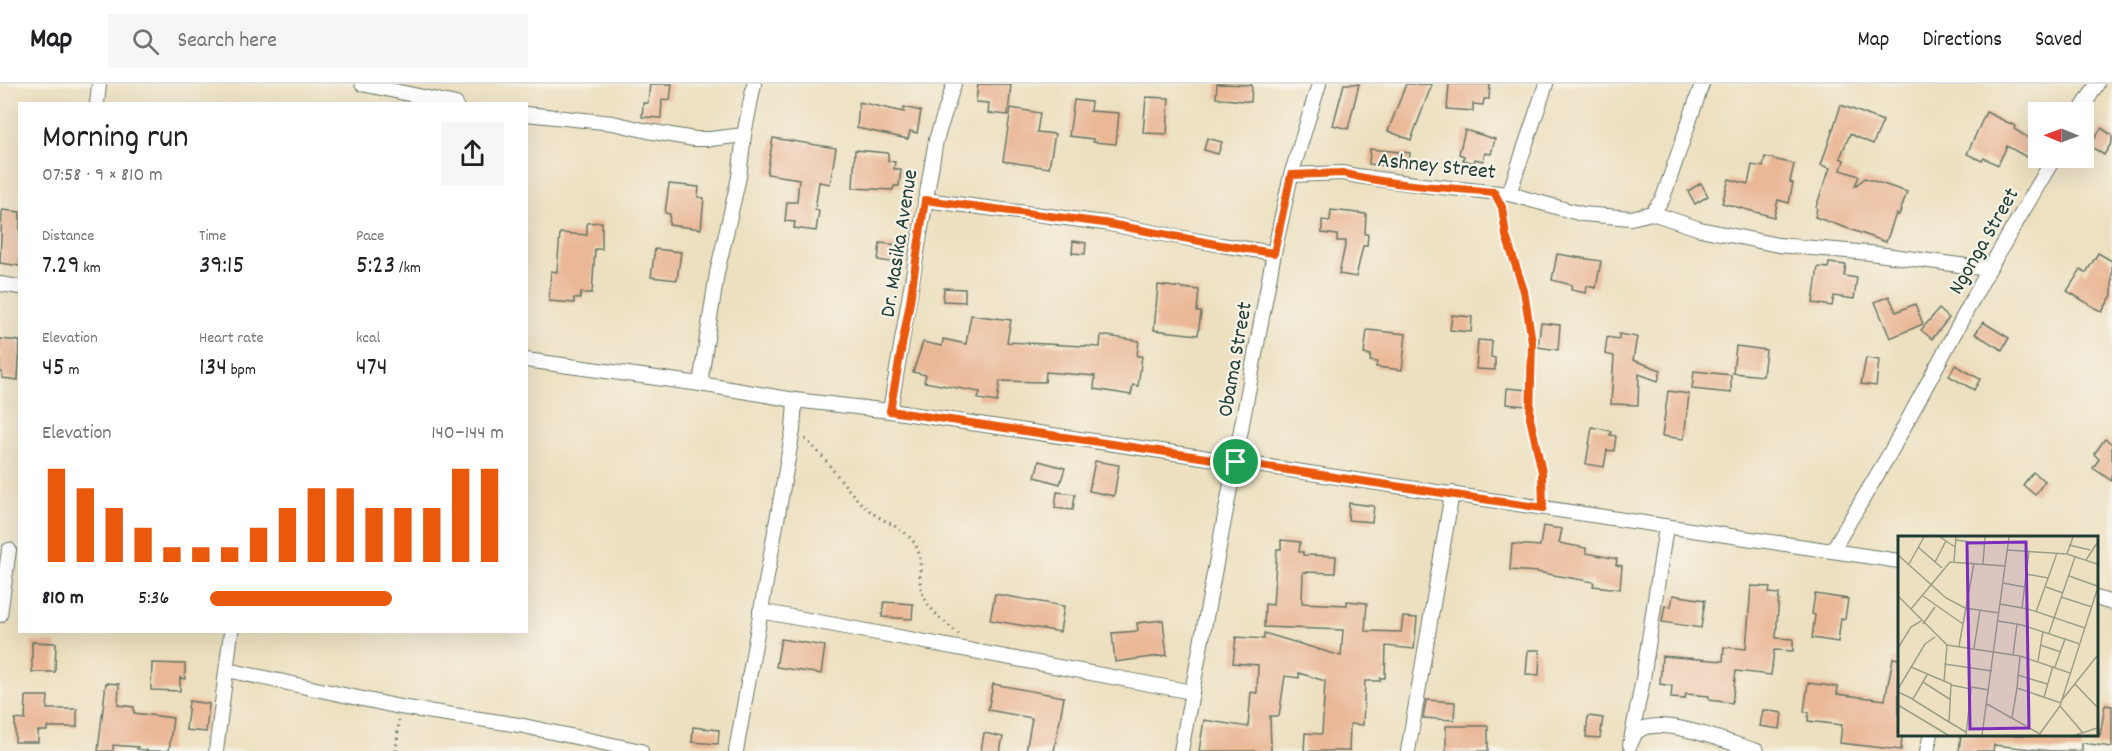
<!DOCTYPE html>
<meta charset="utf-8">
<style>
:root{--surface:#fff;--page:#f6f6f6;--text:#202124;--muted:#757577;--line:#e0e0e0;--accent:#ea580c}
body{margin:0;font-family:Dekko,sans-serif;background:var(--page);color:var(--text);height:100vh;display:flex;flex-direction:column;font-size:22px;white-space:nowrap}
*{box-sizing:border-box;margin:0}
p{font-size:20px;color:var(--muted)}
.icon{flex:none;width:33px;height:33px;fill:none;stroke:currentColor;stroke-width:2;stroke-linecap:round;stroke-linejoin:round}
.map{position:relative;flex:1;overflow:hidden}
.sheet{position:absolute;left:18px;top:18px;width:510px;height:531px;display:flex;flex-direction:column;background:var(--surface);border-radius:0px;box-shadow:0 6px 24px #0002}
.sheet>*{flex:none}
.needle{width:39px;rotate:271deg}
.fabs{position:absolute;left:2028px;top:18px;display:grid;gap:12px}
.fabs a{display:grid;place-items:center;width:66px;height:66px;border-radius:0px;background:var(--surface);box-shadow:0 6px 24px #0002;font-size:30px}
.pin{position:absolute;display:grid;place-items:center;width:51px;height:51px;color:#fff;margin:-26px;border:3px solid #fff;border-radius:50%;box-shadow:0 2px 6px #0007}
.round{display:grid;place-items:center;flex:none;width:63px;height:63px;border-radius:0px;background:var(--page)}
.headline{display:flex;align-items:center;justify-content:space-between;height:102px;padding:0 24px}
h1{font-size:33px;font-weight:600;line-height:45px}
.stats{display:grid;grid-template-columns:repeat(3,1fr);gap:9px;height:102px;padding:6px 24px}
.stats div{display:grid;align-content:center}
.stats b{font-size:26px;font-weight:600}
.stats small{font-size:16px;font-weight:400}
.stats p{font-size:16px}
.chart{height:168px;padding:12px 24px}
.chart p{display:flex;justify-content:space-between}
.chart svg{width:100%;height:108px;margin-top:6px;stroke:var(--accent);stroke-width:6}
ul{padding:0 24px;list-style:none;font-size:20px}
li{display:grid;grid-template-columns:96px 72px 1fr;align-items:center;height:45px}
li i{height:15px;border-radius:8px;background:var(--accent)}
header{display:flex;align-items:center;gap:36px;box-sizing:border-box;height:84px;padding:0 30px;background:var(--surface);border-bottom:2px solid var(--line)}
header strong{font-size:28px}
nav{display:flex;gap:33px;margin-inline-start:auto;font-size:21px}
.search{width:420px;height:54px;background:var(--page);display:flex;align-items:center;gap:15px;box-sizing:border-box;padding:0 21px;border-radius:0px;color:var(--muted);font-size:22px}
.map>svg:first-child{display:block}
.building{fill:#eab897}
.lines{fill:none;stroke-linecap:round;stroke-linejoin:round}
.street-casing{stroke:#677665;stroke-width:16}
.path{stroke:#677665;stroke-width:3;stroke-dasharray:1.5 4.5;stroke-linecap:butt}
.street{stroke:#fff;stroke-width:14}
.route-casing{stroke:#fff;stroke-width:12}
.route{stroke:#ea580c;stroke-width:8}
.labels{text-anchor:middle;stroke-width:4.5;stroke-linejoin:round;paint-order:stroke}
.street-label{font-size:22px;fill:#1f3d34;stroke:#f7f3e8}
.inset-road{fill:none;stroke:#9b9f88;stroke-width:1.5}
.view{fill:#7b2cbf;fill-opacity:0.15;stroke:#7b2cbf;stroke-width:3}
.inset-edge{fill:none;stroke:#1f3d34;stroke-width:3}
</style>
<header>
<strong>Map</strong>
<div class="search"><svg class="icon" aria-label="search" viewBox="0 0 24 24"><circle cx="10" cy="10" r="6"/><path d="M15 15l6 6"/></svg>Search here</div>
<nav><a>Map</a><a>Directions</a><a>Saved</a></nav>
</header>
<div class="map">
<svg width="2112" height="667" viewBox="0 0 2112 667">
<rect width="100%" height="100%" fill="#f7f3e8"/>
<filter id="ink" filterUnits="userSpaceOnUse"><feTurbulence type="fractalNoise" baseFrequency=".0167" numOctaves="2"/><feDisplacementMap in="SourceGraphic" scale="12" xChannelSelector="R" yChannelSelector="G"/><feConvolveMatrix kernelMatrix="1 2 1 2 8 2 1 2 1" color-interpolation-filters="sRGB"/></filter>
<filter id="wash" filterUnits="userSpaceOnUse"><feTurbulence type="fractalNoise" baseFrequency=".008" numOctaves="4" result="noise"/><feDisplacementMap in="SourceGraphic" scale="24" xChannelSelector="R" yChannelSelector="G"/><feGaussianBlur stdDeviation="1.35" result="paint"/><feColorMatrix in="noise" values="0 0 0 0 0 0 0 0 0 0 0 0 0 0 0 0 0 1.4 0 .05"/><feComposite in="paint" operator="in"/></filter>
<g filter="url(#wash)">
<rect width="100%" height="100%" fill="#ede0c0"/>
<g id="blocks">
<g class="building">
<polygon points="650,0 672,0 670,16 662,15 661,34 642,33 643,19 648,19"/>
<polygon points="978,0 1011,0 1008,31 988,29 989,19 976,18"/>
<polygon points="1217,0 1252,1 1251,18 1216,14"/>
<polygon points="1344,0 1359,0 1348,45 1333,41"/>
<polygon points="1406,0 1432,0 1411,56 1388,47"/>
<polygon points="1449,0 1490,0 1489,15 1484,15 1483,21 1473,20 1473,27 1447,25"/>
<polygon points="1146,13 1169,14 1167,50 1143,49"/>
<polygon points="1074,16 1091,18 1090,27 1119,29 1116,60 1093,58 1093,55 1069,52"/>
<polygon points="859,18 904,28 904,23 921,27 917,49 910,47 908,55 857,44"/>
<polygon points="1841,21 1883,37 1873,60 1850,50 1840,74 1844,76 1841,86 1859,92 1855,102 1865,94 1907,108 1899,131 1896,130 1886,158 1815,133 1817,124 1816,123 1830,84 1821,81"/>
<polygon points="1011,24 1040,29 1037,48 1055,50 1049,84 1003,77"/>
<polygon points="1986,28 2015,42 2014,45 2038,60 2030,75 2007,62 1998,81 1984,74 1982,77 1967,70"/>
<polygon points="2101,44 2112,51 2112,58 2104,71 2090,62"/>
<polygon points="1465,46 1495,55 1491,70 1485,69 1483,77 1475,75 1474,79 1463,76 1464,72 1459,70"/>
<polygon points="773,54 836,64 830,100 819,98 815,126 819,127 816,147 794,144 795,138 785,137 787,118 797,118 799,95 767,90"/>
<polygon points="1207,54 1222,58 1218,70 1204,66"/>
<polygon points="1370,65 1410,69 1409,84 1369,80"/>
<polygon points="855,66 888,69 888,77 895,78 894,85 901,85 899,102 894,102 893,106 853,104"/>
<polygon points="1765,73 1794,80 1790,98 1793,99 1789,119 1778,116 1774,133 1722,119 1729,95 1748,100 1752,81 1763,83"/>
<polygon points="1701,99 1708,112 1695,120 1688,107"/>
<polygon points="669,100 699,103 698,113 704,114 701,145 669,141 670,130 665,129"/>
<polygon points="2,126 20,128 20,182 0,179"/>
<polygon points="1331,126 1366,130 1365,150 1368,150 1367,162 1363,162 1356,193 1339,190 1346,157 1337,157 1337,151 1322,149 1322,136 1330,137"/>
<polygon points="602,138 602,165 595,165 592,209 581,209 580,215 574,214 574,219 549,217 551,187 557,188 560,149 587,151 587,139"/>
<polygon points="1073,157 1086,159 1085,170 1072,169"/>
<polygon points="880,159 899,161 896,179 878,176"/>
<polygon points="655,165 681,168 677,196 651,193"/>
<polygon points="2098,169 2112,177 2112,211 2102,228 2067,207 2081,185 2086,189"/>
<polygon points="1557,170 1601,177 1596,204 1587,202 1586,209 1571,206 1572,201 1552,196"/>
<polygon points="1829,179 1846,181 1844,192 1857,194 1854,215 1834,212 1832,222 1813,219 1818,183 1828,184"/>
<polygon points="1158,201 1199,206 1197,228 1201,228 1198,251 1154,246"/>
<polygon points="944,204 965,205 965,218 943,217"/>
<polygon points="1889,212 1896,228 1915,220 1923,240 1890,254 1875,218"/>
<polygon points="1939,225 1949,234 1932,255 1921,246"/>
<polygon points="971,231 1011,236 1007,258 1100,263 1101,251 1139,257 1137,272 1142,272 1138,302 1133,301 1131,311 1094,305 1095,292 1046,288 1045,298 1000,297 997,318 978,315 980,308 924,298 926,291 913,288 923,258 942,262 943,255 966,260"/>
<polygon points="1452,231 1472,233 1471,248 1450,246"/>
<polygon points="1983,238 2009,254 2002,266 1975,250"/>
<polygon points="1541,239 1560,241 1558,266 1538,263"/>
<polygon points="1367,246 1406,250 1402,286 1376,283 1377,278 1370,277 1371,271 1364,270"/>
<polygon points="1619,250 1637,253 1633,276 1661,286 1658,297 1639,290 1638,321 1611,320 1614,272 1605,270 1607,253 1619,255"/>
<polygon points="0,255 20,257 18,296 2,294 2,288 0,288"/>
<polygon points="1478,256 1492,257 1491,273 1495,274 1495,286 1476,285"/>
<polygon points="1736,262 1766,266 1763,292 1733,289"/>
<polygon points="1866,274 1879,276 1876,302 1861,300"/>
<polygon points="1955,281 1980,295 1974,306 1949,292"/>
<polygon points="1694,287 1731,291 1731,309 1692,305"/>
<polygon points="1507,304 1528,306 1526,322 1506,320"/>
<polygon points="1668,307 1689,310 1684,355 1662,352"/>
<polygon points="1592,343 1611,347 1610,351 1616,352 1614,367 1607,366 1604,383 1586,380"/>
<polygon points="2105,355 2111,359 2112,357 2112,397 2093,384 2099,375 2094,370"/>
<polygon points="1039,377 1065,384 1060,400 1035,393"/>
<polygon points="1095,377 1119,381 1114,412 1089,407"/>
<polygon points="2033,388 2045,397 2035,411 2023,401"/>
<polygon points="1057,408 1075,410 1073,426 1055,424"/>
<polygon points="1349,419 1374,422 1372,438 1348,436"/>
<polygon points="1543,442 1562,445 1559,459 1586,464 1586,469 1617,475 1616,481 1622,482 1620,505 1593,502 1594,498 1537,488 1510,486 1512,460 1540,462"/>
<polygon points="1281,456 1300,458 1299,468 1303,468 1303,471 1336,472 1335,489 1303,488 1302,519 1347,521 1347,517 1367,519 1365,547 1401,548 1403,533 1417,534 1414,565 1386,562 1385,594 1380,594 1380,597 1365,597 1363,641 1350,640 1349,667 1304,667 1305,649 1322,650 1325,597 1299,589 1299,594 1285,592 1279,632 1270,632 1271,667 1199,667 1204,636 1248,643 1251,608 1257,609 1258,581 1233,579 1236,553 1264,555 1264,549 1341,572 1343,546 1264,543 1265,520 1273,521 1277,465 1281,465"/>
<polygon points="1751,502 1770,503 1769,509 1779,510 1776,554 1793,555 1793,567 1774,566 1771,591 1736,587 1732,619 1709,616 1709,612 1686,610 1685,615 1671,614 1672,602 1660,600 1662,572 1723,577 1724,563 1746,565"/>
<polygon points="995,510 1064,522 1060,548 990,536"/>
<polygon points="1815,510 1848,515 1845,535 1841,534 1838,558 1812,554 1815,531 1812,530"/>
<polygon points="1673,511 1705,516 1701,544 1662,538 1665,521 1671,523"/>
<polygon points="884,518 913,520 912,535 882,533"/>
<polygon points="1163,536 1167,571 1115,578 1112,549 1138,547 1137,539"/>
<polygon points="781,555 825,562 821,590 776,583"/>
<polygon points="32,558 56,559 55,588 32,588"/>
<polygon points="1528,566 1540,566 1539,591 1526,590"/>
<polygon points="1893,574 1899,575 1899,651 1902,651 1901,666 1840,659 1842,641 1808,637 1809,628 1804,628 1808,599 1838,603 1837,610 1885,616"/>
<polygon points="152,579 185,580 185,595 180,594 180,607 151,606"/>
<polygon points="106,599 119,600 118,621 134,623 134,629 173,634 169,667 150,667 137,665 138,663 113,661 113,667 98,667"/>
<polygon points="993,600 1064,613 1054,667 1026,667 1032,634 988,626"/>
<polygon points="26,612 48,612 47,625 77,625 77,643 47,643 47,647 38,647 38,658 15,658 15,635 25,636"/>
<polygon points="1426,616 1455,618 1454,636 1423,634"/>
<polygon points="189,617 209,620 206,648 186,646"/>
<polygon points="2105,621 2112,622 2112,663 2082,659 2082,667 2051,667 1994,661 1993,667 1959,667 1961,651 2100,651"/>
<polygon points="1763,626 1782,629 1780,645 1760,642"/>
<polygon points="1588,632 1603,634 1600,654 1586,653"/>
<rect x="1446" y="642" width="42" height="25"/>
<polygon points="693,643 719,646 718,660 692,658"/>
<polygon points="984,649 1003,653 1000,667 981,667"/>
</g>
</g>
</g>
<g filter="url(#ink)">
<use href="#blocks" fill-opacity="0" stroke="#677665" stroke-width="1.5"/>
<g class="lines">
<g class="street-casing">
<g id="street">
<polyline points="362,0 456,20"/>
<polyline points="97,20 99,0"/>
<polyline points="2080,28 2097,0"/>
<polyline points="526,30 613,39 648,47 694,55 710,55 744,51"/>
<polyline points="1291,91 1343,89 1357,92 1422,101 1509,110 1582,130 1631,134 1652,129 1663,114 1702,0"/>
<polyline points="1509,110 1546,0"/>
<polyline points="925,116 1104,139 1221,161 1274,169"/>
<polyline points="1652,129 1700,145 1778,161 1870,169 1989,185"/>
<polyline points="0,200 20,203"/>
<polyline points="526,276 700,300 795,316 890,327 1236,378 1899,477"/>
<polyline points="700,300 717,189 739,93 744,51 754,0"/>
<polyline points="890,327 936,56 954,0"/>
<polyline points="1832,467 1890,369 1989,185 2054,74"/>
<polyline points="2096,514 2112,519"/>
<polyline points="760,527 1192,608"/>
<polyline points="0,531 9,466"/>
<polyline points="227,586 400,623 519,641 641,667"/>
<path d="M1631,659C1633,655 1634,650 1638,647C1661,630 1731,660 1757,667"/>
<polyline points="1630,661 1643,595 1666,443"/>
<polyline points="216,667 231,548"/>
<polyline points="736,667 793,346 795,316"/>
<polyline points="1181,667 1274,169 1291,91 1319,0"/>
<polyline points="1408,667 1452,409"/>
<polyline points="1927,667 1931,650"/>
</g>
</g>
<g class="path">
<polyline points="1502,123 1506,152 1523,207 1532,258 1531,334 1542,388 1543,411"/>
<path d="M805,355C831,377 846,410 874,430C889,440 905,445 915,460C922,472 920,482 920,496C921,521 942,536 959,550"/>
<polyline points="396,667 399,636"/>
</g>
<use href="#street" class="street"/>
</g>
</g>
<g class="lines" filter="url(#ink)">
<g class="route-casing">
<path id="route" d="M1343,89C1391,102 1444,103 1494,108L1502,123L1506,152L1524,207L1532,258L1530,334L1542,388L1543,424L890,327L910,218L925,116L1104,139L1221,161L1274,169L1291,91Z"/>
</g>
<use href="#route" class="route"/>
</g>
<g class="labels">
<g class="street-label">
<text transform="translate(1437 80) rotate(6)" y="8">Ashney Street</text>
<text transform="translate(1982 156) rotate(-60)" y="8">Ngonga Street</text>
<text transform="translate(897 159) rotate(-81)" y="8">Dr. Masika Avenue</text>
<text transform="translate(1233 275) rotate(-80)" y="8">Obama Street</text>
</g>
</g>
<g transform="translate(1898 452)">
<rect width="200" height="200" fill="#ede0c0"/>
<path class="inset-road" d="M42,1L57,11M58,4L86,8M171,9L192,14M20,11L44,32M109,14L169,18L199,28M169,18L175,1M0,19L48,62L67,72L101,77M188,24L199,7M56,25L58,1M37,26L48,5M11,28L26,1M85,28L87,1M128,38L150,42M171,40L199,50M105,47L126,51M148,51L165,57M0,60L49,109L122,120L172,137M25,60L65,88M163,61L194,71M102,68L130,73L187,92M124,72L131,15M13,73L52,26L107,30M138,76L159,17M100,85L124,89L182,108M25,88L37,71M151,97L177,21M142,109L163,116M61,110L76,27M0,112L13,91L23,85M76,112L82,74M115,119L119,88M122,120L119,152L163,167M140,125L145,95M46,128L94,135M13,131L53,148L51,186L68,196M157,131L167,103M120,139L149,148M25,146L53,164M46,146L49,109M177,148L199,171M53,149L73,153L68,199M73,151L91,154M0,153L27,108L37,101M0,156L15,163L29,139M146,161L155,130M14,163L51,186M164,164L199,120M89,168L142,198M0,169L50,199M162,170L185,197M114,182L119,152M84,199L111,1M141,199L162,170L199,54M178,199L199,192"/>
<path class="view" d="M128,6L131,192L72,193L69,7Z"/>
<rect width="200" height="200" class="inset-edge"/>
</g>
</svg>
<div class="fabs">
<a><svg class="needle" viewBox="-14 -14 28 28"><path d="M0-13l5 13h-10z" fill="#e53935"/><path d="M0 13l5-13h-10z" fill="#757577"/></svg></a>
</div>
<div class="pin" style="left:1236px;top:378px;background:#1e9e55"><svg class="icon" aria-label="arrive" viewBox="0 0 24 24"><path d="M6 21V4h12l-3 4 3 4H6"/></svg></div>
<section class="sheet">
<div class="headline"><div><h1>Morning run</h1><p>07:58 · 9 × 810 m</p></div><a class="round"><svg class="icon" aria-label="share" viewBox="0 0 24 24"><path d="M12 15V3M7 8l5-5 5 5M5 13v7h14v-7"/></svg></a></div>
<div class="stats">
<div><p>Distance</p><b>7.29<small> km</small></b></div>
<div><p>Time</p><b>39:15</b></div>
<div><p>Pace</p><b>5:23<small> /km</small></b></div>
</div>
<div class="stats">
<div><p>Elevation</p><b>45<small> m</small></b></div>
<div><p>Heart rate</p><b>134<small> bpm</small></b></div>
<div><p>kcal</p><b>474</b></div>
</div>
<div class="chart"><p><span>Elevation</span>140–144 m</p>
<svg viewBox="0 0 160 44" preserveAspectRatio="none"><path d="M5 44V6M15 44V14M25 44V22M35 44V30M45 44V38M55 44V38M65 44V38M75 44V30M85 44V22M95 44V14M105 44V14M115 44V22M125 44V22M135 44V22M145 44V6M155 44V6"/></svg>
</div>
<ul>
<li><b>810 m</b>5:36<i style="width:62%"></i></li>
</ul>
</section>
</div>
